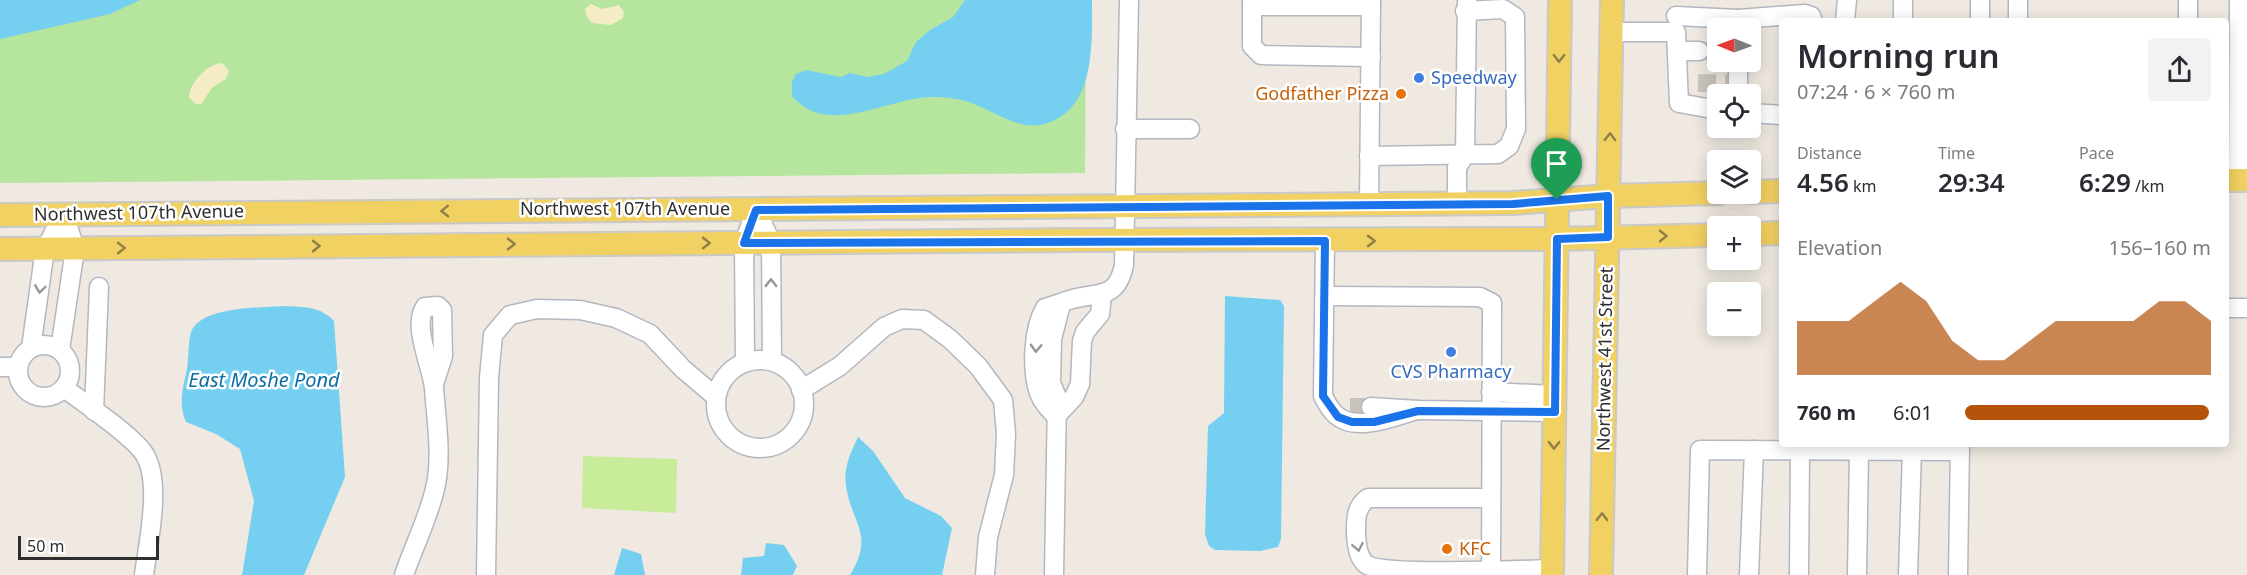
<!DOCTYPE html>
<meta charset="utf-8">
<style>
:root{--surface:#fff;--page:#f2f2f3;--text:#2b2b33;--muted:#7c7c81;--accent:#b45309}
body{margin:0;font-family:"Noto Sans",sans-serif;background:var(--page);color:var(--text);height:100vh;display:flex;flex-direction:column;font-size:22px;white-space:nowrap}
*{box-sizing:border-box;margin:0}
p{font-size:20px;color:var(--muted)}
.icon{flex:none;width:33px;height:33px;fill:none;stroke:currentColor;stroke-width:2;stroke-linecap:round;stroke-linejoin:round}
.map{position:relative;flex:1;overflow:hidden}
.panel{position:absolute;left:1779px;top:18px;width:450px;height:429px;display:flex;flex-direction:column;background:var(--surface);border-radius:6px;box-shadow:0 3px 15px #0003}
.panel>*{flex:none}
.needle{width:39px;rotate:271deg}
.buttons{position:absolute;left:1707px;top:18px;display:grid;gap:12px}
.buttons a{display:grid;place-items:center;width:54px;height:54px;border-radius:6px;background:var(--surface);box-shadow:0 3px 15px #0003;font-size:30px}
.scale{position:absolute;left:18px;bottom:15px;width:141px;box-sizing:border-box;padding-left:6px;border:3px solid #2e2e2e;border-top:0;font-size:16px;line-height:21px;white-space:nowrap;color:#2e2e2e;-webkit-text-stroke:4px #fff;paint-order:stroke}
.pin{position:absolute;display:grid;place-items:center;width:51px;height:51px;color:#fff;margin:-62px -26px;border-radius:50% 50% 50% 0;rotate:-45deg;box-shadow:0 0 6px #0007}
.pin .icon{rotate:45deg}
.round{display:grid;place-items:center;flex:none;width:63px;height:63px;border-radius:6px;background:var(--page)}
.summary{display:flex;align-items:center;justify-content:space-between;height:102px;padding:0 18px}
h1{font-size:33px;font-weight:600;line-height:45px}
.figures{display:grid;grid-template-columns:repeat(3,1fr);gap:9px;height:102px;padding:6px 18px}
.figures div{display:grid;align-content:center}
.figures b{font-size:26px;font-weight:600}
.figures small{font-size:16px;font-weight:400}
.figures p{font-size:16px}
.chart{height:168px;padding:12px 18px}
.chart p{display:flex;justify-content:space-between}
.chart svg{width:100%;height:108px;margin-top:6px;fill:var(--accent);opacity:.7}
ul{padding:0 18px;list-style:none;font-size:20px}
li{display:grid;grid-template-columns:96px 72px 1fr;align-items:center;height:45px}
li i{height:15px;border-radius:8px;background:var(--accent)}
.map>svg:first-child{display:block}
.green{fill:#b6e59e}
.sand{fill:#f3ecc5}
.pitch{fill:#c9ec9a}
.water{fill:#75cff0}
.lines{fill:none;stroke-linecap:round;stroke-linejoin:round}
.minor-tunnel{stroke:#c8c4bd;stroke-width:18;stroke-dasharray:18 9;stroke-linecap:butt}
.minor-casing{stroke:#b4b7c1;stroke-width:21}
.major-casing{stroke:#c9c9c9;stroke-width:26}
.minor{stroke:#fff;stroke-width:18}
.major{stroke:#f2d163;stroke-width:22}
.oneway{stroke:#908048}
.oneway2{stroke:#969696}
.route-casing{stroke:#fff;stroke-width:12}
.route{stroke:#1a73e8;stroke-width:8}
.shop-dot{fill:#3f7fe0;stroke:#fff;stroke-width:2}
.food-dot{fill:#e8710a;stroke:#fff;stroke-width:2}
.labels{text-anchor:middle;stroke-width:5;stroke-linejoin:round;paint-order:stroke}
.shop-label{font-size:18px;fill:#366cbe;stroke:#fff;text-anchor:start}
.food-label{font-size:18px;fill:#c56008;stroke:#fff;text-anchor:end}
.street-label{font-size:18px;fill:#2e2e2e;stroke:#fff}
.water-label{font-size:20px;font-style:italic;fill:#0d6fa3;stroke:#fff}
</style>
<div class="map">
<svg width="2247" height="575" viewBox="0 0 2247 575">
<rect width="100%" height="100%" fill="#efe9e1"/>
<polygon class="green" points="0,0 1086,0 1085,173 0,183"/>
<g class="sand">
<polygon points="591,4 602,9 619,5 624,12 623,18 611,25 592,23 586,15 585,9"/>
<path d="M222,63L229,70L226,79L212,88L201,104H196L189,98C189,83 207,64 222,63Z"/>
</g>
<polygon class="pitch" points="583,456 677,459 676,513 582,508"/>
<g class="water">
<polygon points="0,0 140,0 110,14 0,39"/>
<path d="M965,0H1092C1092,35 1095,93 1063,115C1029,139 1005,116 974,104C962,99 948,97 934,97C890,96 828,139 792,96V82L796,74L806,70L841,77L850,73L868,77L884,74L907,61L916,42L930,30L953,17Z"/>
<polygon points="1225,296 1280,300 1284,306 1281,539 1278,547 1260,551 1215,550 1209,546 1205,534 1208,426 1224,413"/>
<path d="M284,306C304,307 320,306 334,321L345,477L304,575H242L254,501L240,449L216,434L186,422C178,403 183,388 187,369C189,357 188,342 191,332C201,306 260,308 284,306Z"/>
<path d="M858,437L873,451L905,498L941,516L952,528L942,575H850C875,534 852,525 846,486C843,468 851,452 858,437Z"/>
<polygon points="766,543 784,545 797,566 793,575 741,575 743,558 764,556"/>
<polygon points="622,548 641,554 645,575 614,575"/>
</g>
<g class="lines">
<g class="minor-tunnel">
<polyline points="1699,51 1718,51"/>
<polyline points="1698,83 1730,84"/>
<polyline points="1350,407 1371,407"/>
</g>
<g class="minor-casing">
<g id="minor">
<polyline points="1252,0 1252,46 1261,55 1371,57"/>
<polyline points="1980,0 1980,21"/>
<polyline points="2188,0 2188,21"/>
<polyline points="1252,6 1371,6"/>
<polyline points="1676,16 1738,19 1738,28"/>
<polyline points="1738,19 1805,14 1811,16 1813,21"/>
<polyline points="1845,21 1847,0"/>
<polyline points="1903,21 1903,0"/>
<polyline points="2018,21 2018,0"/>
<polyline points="1611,32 1676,32 1679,103 1718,110"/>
<polyline points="1677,51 1699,51"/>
<polyline points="1738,94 1738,62"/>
<polyline points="1750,113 1782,115"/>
<polyline points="1125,129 1190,129"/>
<polyline points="1369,156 1498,154 1509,146 1516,129 1515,17 1503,9 1465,11"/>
<polyline points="2238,180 2239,0"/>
<polyline points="1369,204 1371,0"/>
<polyline points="1457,204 1457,167 1465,155 1467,0"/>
<polyline points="756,209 771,242 772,361"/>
<path d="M1325,241L1323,396C1326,402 1330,410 1336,415C1356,433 1395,416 1417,410"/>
<polyline points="1325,296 1480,297 1492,303 1491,575"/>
<polyline points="2226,308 2247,308"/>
<circle cx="44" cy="371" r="26"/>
<polyline points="31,348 45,249 64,214"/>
<polyline points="60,350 75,249 64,214"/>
<circle cx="760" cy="404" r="44"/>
<polyline points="745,362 744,243 756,209"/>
<polyline points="0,367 18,367"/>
<path d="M64,388C83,402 130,434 143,452C163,479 148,543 144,575"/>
<polyline points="801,390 840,366 884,327 902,319 924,320 950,339 978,366 1003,400 1006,434 1004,475 988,537 985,575"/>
<polyline points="1491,392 1555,395"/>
<polyline points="1371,407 1417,410 1555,412"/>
<polyline points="94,411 99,287"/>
<path d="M1056,416C1049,409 1042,402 1039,393C1031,369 1033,329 1045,308C1057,305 1066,300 1077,298C1102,292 1117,298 1124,265L1129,0"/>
<polyline points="1056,416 1074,397 1080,384 1082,341 1085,332 1100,314 1102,295"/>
<path d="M1490,498H1368C1355,507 1356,520 1356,535C1357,546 1358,558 1367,565C1386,575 1523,570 1552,569"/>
<path d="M404,575C414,545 430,515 436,484C442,454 436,418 434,388C432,367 412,326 425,307L438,306L442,310L443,356L434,384"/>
<polyline points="486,575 489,378 493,335 510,315 537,309 580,310 616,318 650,334 683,369 716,397"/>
<polyline points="1054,575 1057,397 1051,383 1052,339 1061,304"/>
<polyline points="1697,575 1700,450 1960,451"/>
<polyline points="1749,575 1754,450"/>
<polyline points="1799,575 1800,450"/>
<polyline points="1857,575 1859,450"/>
<polyline points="1908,575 1912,451"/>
<polyline points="1958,575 1960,444"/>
</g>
</g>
<g class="major-casing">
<g id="major">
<polyline points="2226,180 2247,180"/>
<polyline points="1750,192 1782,191"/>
<polyline points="0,215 1513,203 1608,196 1718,193"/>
<polyline points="1750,234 1782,233"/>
<polyline points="0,249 1089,240 1557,239 1718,235"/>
<polyline points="1552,575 1560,0"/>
<polyline points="1601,575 1612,0"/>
</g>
</g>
<use href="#minor" class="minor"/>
<use href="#major" class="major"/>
</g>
<defs><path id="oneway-chevron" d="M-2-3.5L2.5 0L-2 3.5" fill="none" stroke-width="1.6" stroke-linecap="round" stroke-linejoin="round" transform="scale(1.5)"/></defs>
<g class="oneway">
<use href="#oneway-chevron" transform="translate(1559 58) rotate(91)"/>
<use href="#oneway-chevron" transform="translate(1610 137) rotate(-89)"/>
<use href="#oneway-chevron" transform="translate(445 211) rotate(179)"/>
<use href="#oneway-chevron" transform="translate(1663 236) rotate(-1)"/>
<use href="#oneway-chevron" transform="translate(1371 241)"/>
<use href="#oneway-chevron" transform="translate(706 243)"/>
<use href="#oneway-chevron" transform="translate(511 244)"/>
<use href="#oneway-chevron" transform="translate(316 246) rotate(-1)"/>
<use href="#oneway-chevron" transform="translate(121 248) rotate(-1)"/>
<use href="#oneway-chevron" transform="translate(1554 445) rotate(91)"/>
<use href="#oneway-chevron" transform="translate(1602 517) rotate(-89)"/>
</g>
<g class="oneway2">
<use href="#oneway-chevron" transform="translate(771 283) rotate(-90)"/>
<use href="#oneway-chevron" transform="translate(40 289) rotate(98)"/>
<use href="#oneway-chevron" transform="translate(1036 348) rotate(92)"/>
<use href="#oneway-chevron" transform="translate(1358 547) rotate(79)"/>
</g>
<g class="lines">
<g class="route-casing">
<polygon id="route" points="1608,196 1608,237 1557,239 1555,412 1418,411 1374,422 1352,422 1338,417 1323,396 1325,241 744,243 756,210 1513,204"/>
</g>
<use href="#route" class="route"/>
</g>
<g class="shop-dot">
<circle cx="1419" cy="78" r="6"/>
<circle cx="1451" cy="352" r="6"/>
</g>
<g class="food-dot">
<circle cx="1401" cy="94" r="6"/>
<circle cx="1447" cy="549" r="6"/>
</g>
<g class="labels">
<g class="shop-label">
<text x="1431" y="84">Speedway</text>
<text x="1451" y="378" text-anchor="middle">CVS Pharmacy</text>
</g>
<g class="food-label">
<text x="1389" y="100">Godfather Pizza</text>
<text x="1459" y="555" text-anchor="start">KFC</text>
</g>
<g class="street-label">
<text x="625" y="215">Northwest 107th Avenue</text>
<text transform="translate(139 213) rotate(-1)" y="6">Northwest 107th Avenue</text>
<text transform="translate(1605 359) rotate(-89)" y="6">Northwest 41st Street</text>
</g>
<g class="water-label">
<text x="264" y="387">East Moshe Pond</text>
</g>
</g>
</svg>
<div class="buttons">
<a><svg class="needle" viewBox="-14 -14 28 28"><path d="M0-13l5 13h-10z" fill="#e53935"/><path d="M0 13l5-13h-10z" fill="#7c7c81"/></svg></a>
<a><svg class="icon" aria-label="locate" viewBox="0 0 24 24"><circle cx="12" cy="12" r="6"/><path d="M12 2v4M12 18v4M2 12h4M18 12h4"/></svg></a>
<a><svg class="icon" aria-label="layers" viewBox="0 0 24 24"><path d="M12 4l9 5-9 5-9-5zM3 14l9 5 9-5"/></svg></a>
<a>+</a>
<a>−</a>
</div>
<div class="scale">50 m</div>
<div class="pin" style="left:1557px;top:200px;background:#1e9e55"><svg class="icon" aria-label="arrive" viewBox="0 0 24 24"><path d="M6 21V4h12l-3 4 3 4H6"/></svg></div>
<section class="panel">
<div class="summary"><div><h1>Morning run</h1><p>07:24 · 6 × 760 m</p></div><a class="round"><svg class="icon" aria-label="share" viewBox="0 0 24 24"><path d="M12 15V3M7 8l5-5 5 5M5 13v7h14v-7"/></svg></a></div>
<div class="figures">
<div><p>Distance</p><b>4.56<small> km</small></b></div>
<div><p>Time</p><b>29:34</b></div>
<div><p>Pace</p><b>6:29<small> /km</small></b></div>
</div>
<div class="chart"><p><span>Elevation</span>156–160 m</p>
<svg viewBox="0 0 160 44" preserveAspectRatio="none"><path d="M0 44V22L10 22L20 22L30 14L40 6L50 14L60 30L70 38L80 38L90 30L100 22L110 22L120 22L130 22L140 14L150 14L160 22V44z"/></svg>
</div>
<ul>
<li><b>760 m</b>6:01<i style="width:99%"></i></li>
</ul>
</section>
</div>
